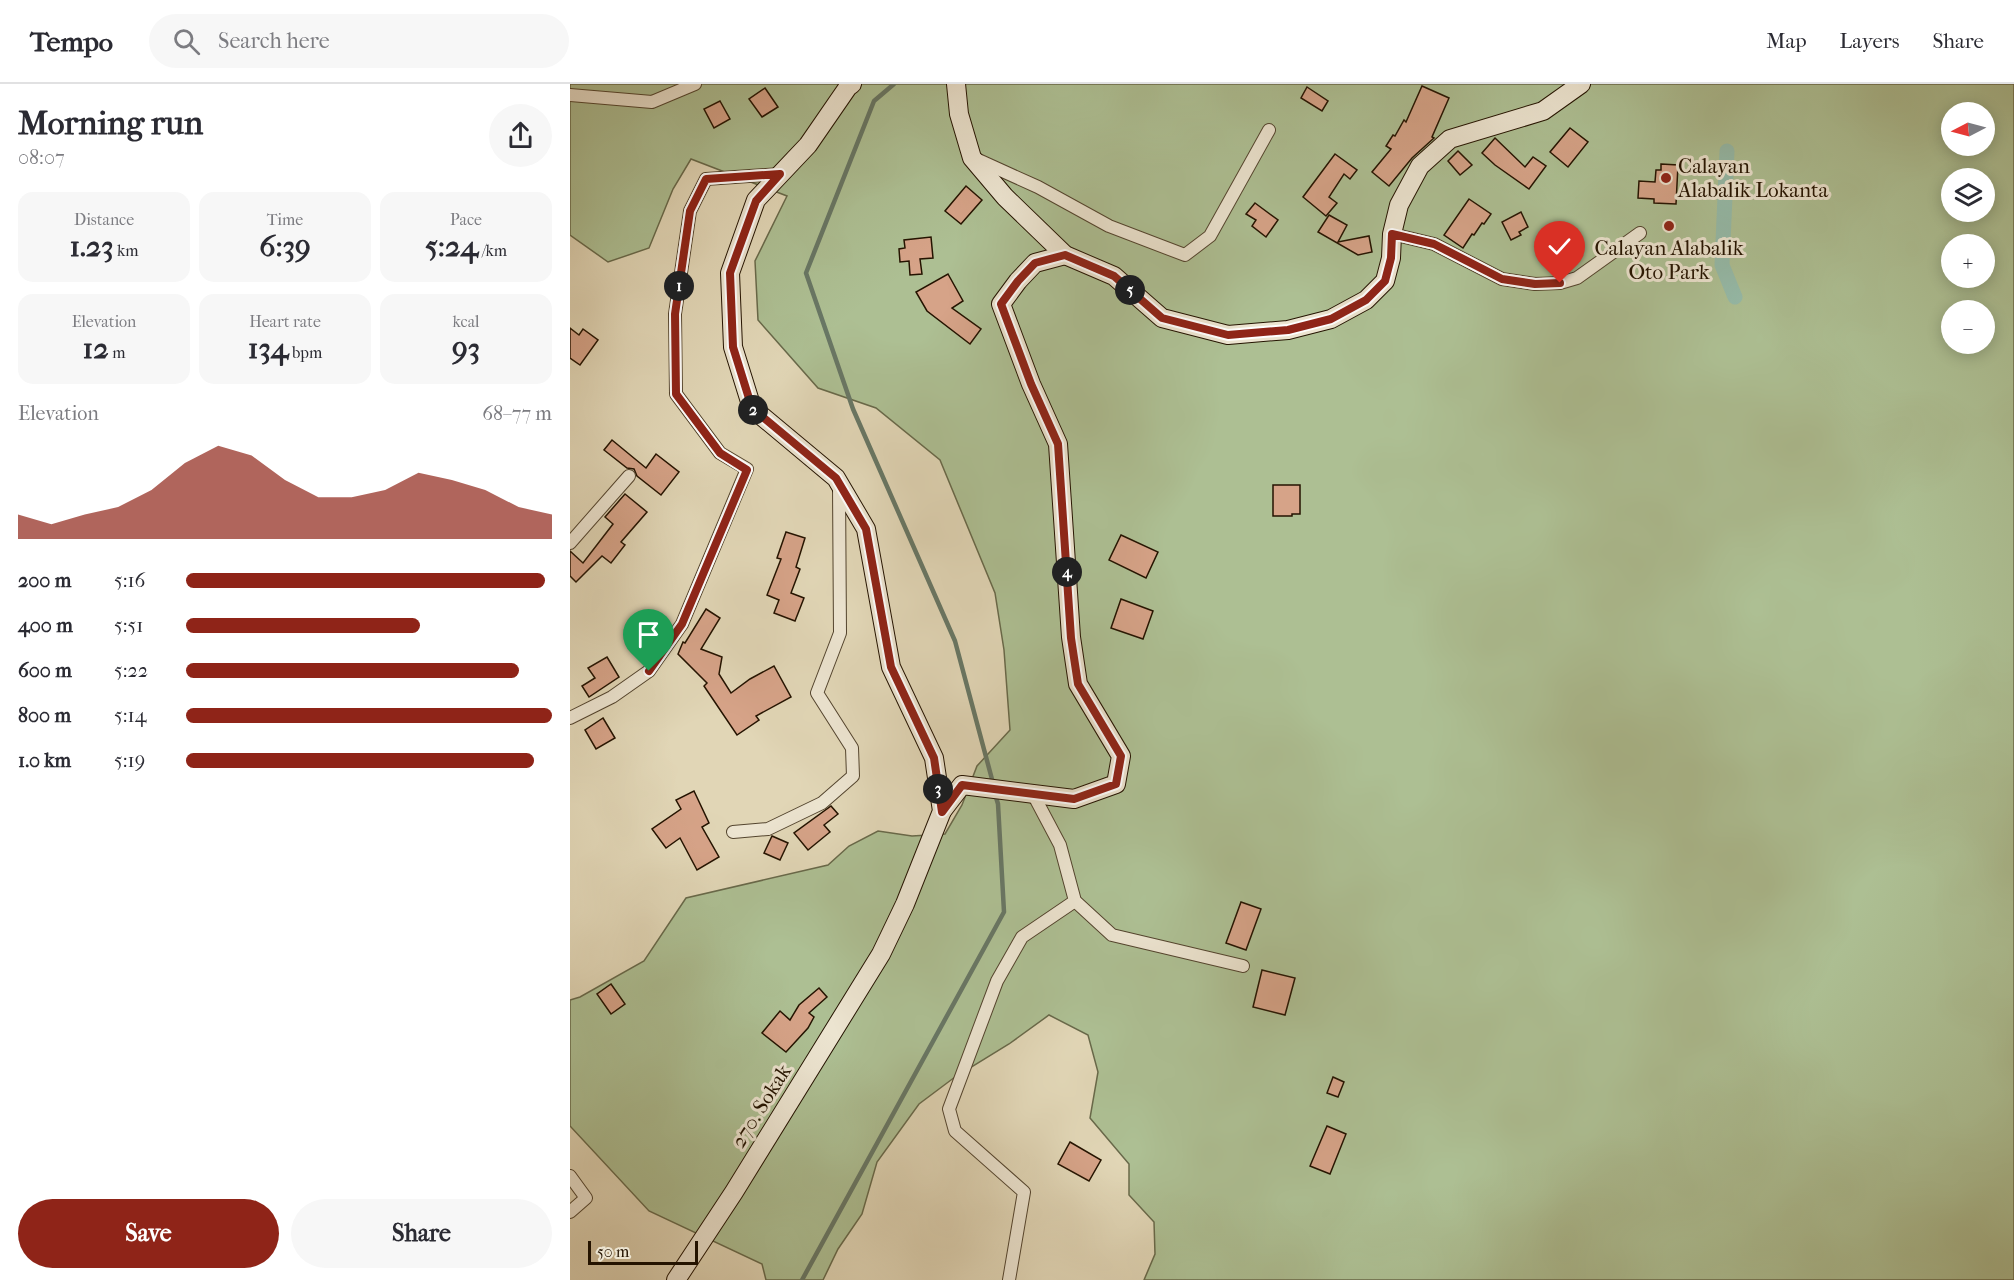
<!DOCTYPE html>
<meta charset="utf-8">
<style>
:root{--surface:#fff;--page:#f7f7f7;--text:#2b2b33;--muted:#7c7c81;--line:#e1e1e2;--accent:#8f2418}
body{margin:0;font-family:"IM FELL French Canon",serif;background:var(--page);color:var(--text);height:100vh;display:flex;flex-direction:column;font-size:22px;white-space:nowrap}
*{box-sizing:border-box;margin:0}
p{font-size:20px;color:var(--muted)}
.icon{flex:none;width:33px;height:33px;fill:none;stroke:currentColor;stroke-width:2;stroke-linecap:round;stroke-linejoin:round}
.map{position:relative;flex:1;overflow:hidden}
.side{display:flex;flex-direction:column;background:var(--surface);width:570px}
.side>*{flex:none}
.needle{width:39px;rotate:264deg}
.buttons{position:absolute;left:1371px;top:18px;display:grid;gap:12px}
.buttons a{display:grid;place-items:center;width:54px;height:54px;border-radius:50%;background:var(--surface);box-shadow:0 3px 15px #0003;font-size:30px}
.scale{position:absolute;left:18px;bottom:15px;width:110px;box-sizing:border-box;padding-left:6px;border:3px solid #241300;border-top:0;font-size:16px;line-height:21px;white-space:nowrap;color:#241300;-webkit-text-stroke:4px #ece4d0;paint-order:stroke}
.pin{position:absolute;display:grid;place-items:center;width:51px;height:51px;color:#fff;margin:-62px -26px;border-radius:50% 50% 50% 0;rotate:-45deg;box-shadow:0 0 6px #0007}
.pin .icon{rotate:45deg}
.km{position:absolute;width:30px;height:30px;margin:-15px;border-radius:50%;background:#222;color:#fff;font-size:16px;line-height:30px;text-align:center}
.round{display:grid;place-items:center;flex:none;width:63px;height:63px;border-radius:32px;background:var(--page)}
.summary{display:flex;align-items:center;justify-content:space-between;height:102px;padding:0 18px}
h1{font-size:33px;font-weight:800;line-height:45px}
.metrics{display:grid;grid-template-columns:repeat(3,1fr);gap:9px;height:102px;padding:6px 18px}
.metrics div{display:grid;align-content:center;border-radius:15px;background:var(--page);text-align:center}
.metrics b{font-size:30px;font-weight:800}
.metrics small{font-size:16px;font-weight:400}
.metrics p{font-size:16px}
.chart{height:168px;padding:12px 18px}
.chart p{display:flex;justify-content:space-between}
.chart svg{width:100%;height:108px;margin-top:6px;fill:var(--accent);opacity:.7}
.primary-button{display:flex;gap:12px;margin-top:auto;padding:12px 18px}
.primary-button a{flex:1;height:69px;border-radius:36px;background:var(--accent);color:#fff;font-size:24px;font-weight:800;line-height:69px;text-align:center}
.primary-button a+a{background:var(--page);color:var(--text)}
ul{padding:0 18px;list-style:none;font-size:20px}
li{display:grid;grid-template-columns:96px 72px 1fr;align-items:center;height:45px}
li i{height:15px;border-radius:8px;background:var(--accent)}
header{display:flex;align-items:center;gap:36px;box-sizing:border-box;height:84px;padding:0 30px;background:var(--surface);border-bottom:2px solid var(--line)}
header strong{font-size:28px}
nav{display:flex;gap:33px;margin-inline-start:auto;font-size:21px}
.search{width:420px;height:54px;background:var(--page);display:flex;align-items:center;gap:15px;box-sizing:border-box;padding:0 21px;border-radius:33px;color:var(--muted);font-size:22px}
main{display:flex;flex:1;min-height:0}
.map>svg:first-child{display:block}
.green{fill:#adbf93;stroke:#68694a;stroke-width:1.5;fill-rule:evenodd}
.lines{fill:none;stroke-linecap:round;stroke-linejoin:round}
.stream{stroke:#687765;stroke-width:4.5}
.canal{stroke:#95baa8;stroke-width:15}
.building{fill:#d6a388;stroke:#241300;stroke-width:1.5}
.street-casing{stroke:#53442e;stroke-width:14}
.secondary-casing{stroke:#241300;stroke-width:20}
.street{stroke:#ece4d0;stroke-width:12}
.secondary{stroke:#ece4d0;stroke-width:18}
.route-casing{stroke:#fff;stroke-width:12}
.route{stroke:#8f2418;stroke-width:8}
.poi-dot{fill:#8f2418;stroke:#ece4d0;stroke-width:2}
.labels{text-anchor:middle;stroke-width:6;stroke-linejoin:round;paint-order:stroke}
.poi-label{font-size:21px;fill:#241300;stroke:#ece4d0;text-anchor:start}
.street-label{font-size:21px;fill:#241300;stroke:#ece4d0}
</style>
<header>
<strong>Tempo</strong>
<div class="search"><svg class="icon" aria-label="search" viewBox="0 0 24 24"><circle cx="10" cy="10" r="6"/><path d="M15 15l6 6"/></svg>Search here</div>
<nav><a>Map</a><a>Layers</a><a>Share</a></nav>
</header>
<main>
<section class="side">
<div class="summary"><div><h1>Morning run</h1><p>08:07</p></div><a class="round"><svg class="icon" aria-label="share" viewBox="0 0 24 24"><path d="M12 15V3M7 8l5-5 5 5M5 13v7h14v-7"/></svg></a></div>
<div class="metrics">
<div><p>Distance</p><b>1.23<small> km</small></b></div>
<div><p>Time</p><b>6:39</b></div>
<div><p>Pace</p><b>5:24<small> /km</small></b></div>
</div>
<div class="metrics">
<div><p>Elevation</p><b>12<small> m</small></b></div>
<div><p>Heart rate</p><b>134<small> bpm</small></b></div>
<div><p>kcal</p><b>93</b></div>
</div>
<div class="chart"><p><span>Elevation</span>68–77 m</p>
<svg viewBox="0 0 160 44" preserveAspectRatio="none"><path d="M0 44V34L10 38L20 34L30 31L40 24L50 13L60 6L70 10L80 20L90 27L100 27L110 24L120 17L130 20L140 24L150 31L160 34V44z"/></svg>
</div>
<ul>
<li><b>200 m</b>5:16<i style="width:98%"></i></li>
<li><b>400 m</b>5:51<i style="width:64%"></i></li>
<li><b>600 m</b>5:22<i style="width:91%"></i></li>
<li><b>800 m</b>5:14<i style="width:100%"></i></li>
<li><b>1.0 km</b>5:19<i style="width:95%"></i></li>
</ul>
<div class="primary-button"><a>Save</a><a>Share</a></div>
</section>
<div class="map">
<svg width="1444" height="1196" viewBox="0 0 1444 1196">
<rect width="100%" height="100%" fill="#e1d6b6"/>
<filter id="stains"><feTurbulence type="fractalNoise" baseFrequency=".00333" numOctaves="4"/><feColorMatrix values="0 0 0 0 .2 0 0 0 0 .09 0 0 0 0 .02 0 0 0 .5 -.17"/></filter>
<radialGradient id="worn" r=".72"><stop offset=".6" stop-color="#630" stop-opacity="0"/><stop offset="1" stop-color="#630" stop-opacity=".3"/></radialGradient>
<path class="green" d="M0,0H1444V1196H574L585,1170L584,1138L559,1111V1080L520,1034L528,988L518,951L479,931L439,960L385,993L349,1020L307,1078L292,1130L268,1165L253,1196H196L192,1180L79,1127L0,1042V916L10,913L74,877L116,814L258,781L279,762L308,747L342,752L375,750L392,721L407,682L440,646L434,566L425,509L370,376L306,324L248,304L188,236L185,177L217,112L121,75L103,105L79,164L38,178L0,151ZM1382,28H1414V62H1382ZM1382,94H1414V128H1382ZM1382,160H1414V194H1382ZM1382,226H1414V260H1382Z"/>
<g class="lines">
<g class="stream">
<polyline points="324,0 304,17 236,189 283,325 385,557 423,699"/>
<polyline points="232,1196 434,828 428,720 425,710"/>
</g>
<polyline class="canal" points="1157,67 1152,181 1165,213"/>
</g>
<g class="building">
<polygon points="852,2 879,14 862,53 864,54 842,74 819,102 802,88 821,65 816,62 823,51 825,52 834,36 836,38"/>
<polygon points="737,3 758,17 752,27 731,14"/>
<polygon points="195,4 208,23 192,33 179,15"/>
<polygon points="150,17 160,35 144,44 134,25"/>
<polygon points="1000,44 1018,58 998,83 980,68"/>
<polygon points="925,54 955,83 963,73 976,82 959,105 925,81 912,69"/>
<polygon points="888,67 902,81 890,91 878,77"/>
<polygon points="765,70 787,86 780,95 774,90 759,113 767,119 756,132 733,113"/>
<polygon points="1091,80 1108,81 1106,120 1084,119 1084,115 1068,114 1069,97 1085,98 1086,86 1091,86"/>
<polygon points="396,102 412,116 391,140 375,127"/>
<polygon points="899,115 921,130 914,140 912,139 904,151 902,150 893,164 874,151"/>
<polygon points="685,119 708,136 696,153 682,142 686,136 676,130"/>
<polygon points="951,128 958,143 949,148 951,151 941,156 932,138"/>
<polygon points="759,131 777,141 768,158 799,152 802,168 788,171 748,148"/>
<polygon points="361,153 363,174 350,175 352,190 340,191 339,177 330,178 329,165 335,164 334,156"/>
<polygon points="378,190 393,217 382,224 411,245 400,260 357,227 346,208"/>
<polygon points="0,244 9,251 13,245 28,256 10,281 0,274"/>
<polygon points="42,356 76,384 86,370 109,388 91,411 67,392 64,385 57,384 34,366"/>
<polygon points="703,401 730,401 730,430 722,430 722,432 703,432"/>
<polygon points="55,410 77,428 51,458 55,461 41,479 32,472 6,498 0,492 0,467 13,479 43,440 35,433"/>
<polygon points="216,448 235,454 226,483 230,485 221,509 234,514 225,537 204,529 209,516 197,511 211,475 207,474"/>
<polygon points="551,451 588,468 576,494 539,476"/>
<polygon points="551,515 583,527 573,555 541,544"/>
<polygon points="136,525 150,534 131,565 152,573 149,590 161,609 180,595 204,582 221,613 186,632 189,636 167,651 134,602 137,599 108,570 113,558 115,559"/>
<polygon points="37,573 49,593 19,613 12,602 25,594 18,584"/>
<polygon points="33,634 45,654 26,665 15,646"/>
<polygon points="124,707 139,739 132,743 149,773 127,786 110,754 96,764 82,745 111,725 106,716"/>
<polygon points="261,722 268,730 254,741 260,748 238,766 224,749"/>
<polygon points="202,752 218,759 210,776 194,769"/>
<polygon points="671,818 691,825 676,866 656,859"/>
<polygon points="692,886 725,894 715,931 683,923"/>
<polygon points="41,900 55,920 41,930 27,910"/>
<polygon points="249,904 257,913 239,929 244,933 238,944 216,968 192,949 210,927 220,936 229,921"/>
<polygon points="763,993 774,998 768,1013 757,1009"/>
<polygon points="757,1042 776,1050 760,1090 740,1082"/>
<polygon points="500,1058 531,1076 519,1097 488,1080"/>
</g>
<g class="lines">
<g class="street-casing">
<g id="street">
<polyline points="0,11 82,18 125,0"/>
<polyline points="406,75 468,103 539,142 615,171 640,152 699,46"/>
<polyline points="822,150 864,160 932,195 965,200 990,199 1007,194 1070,149"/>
<polyline points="0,459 59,392"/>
<polyline points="0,634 42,613 79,587 112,540 177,385 150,369 106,310 105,230 120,127 136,95 210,90"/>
<polyline points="463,710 490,761 505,817 542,851 673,882"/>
<polyline points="163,748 198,745 252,719 283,692 282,664 247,609 270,549 269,402"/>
<polyline points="0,1092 16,1114 0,1128"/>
<polyline points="439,1196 454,1108 385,1047 379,1025 427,897 452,853 505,817"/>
</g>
</g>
<g class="secondary-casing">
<g id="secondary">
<polyline points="386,0 389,30 402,74 435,113 495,171 544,192 592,234 658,251 718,246 761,235 796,216 815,197 821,174 822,150 829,121 850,82 880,55 973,27 1011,0"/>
<polyline points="372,727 392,701 504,715 546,700 551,672 508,600 501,553 488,360 461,300 431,220 448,197 465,179 495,171"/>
<polyline points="106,1196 164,1108 311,870 335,820 372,727 364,674 321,583 296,445 266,394 182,324 163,263 160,189 186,116 238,61 278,3 282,0"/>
</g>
</g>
<use href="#street" class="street"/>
<use href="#secondary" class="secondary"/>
</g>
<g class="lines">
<g class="route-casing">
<polyline id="route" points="79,587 112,540 177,386 150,369 106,310 105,230 120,127 136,95 210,90 186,117 160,189 163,263 182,324 266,394 296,445 321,583 364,674 372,728 392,701 504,715 546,700 551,672 508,600 501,554 488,360 461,300 431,220 448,197 465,179 495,171 544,192 592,234 658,251 718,246 761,235 796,216 815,197 821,174 822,150 864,160 932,195 965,200 990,199"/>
</g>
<use href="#route" class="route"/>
</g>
<g class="poi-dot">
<circle cx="1096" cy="94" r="6"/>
<circle cx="1099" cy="142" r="6"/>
</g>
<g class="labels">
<g class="poi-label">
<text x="1108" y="89">Calayan<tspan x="1108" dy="24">Alabalik Lokanta</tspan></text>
<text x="1099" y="171" text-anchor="middle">Calayan Alabalik<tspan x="1099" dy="24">Oto Park</tspan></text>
</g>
<g class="street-label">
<text transform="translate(191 1022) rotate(-58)" y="7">270. Sokak</text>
</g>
</g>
<rect width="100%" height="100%" filter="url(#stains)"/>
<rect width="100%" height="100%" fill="url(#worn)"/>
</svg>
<div class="buttons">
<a><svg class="needle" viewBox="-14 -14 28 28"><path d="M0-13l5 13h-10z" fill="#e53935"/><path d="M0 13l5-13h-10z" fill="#7c7c81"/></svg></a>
<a><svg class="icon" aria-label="layers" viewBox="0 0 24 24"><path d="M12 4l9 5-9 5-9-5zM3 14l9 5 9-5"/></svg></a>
<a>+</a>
<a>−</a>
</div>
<div class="scale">50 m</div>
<div class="pin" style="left:79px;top:587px;background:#1e9e55"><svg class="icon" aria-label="arrive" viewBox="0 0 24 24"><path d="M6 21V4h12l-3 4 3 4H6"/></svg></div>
<div class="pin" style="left:990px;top:199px;background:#d93025"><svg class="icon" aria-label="check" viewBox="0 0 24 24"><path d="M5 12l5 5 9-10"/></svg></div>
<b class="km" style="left:109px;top:202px">1</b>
<b class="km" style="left:183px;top:326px">2</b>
<b class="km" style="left:368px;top:705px">3</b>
<b class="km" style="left:497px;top:488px">4</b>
<b class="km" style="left:560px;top:206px">5</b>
</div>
</main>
